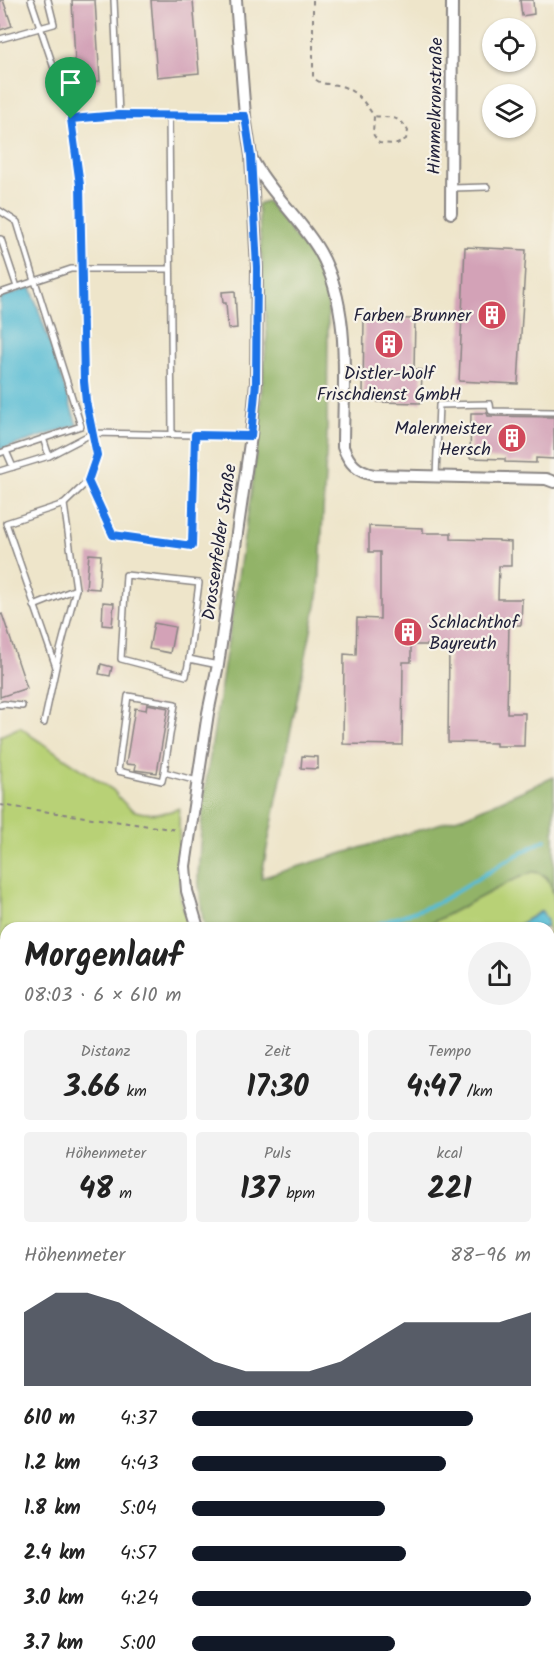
<!DOCTYPE html>
<html lang="de">
<meta charset="utf-8">
<style>
:root{--surface:#fff;--page:#f2f2f2;--text:#222;--muted:#767676;--accent:#111827}
body{margin:0;font-family:Kalam,sans-serif;background:var(--page);color:var(--text);height:100vh;display:flex;flex-direction:column;font-size:22px;white-space:nowrap}
*{box-sizing:border-box;margin:0}
p{font-size:20px;color:var(--muted)}
.icon{flex:none;width:33px;height:33px;fill:none;stroke:currentColor;stroke-width:2;stroke-linecap:round;stroke-linejoin:round}
.map{position:relative;flex:1;overflow:hidden}
.side{position:absolute;left:0px;top:922px;width:555px;height:758px;display:flex;flex-direction:column;background:var(--surface);border-radius:18px 18px 0 0;box-shadow:0 2px 4px #0004}
.side>*{flex:none}
.fabs{position:absolute;left:482px;top:18px;display:grid;gap:12px}
.fabs a{display:grid;place-items:center;width:54px;height:54px;border-radius:50%;background:var(--surface);box-shadow:0 2px 4px #0004;font-size:30px}
.pin{position:absolute;display:grid;place-items:center;width:51px;height:51px;color:#fff;margin:-62px -26px;border-radius:50% 50% 50% 0;rotate:-45deg;box-shadow:0 0 6px #0007}
.pin .icon{rotate:45deg}
.round{display:grid;place-items:center;flex:none;width:63px;height:63px;border-radius:32px;background:var(--page)}
.headline{display:flex;align-items:center;justify-content:space-between;height:102px;padding:0 24px}
h1{font-size:33px;font-weight:700;line-height:45px}
.metrics{display:grid;grid-template-columns:repeat(3,1fr);gap:9px;height:102px;padding:6px 24px}
.metrics div{display:grid;align-content:center;border-radius:6px;background:var(--page);text-align:center}
.metrics b{font-size:30px;font-weight:700}
.metrics small{font-size:16px;font-weight:400}
.metrics p{font-size:16px}
.chart{height:168px;padding:12px 24px}
.chart p{display:flex;justify-content:space-between}
.chart svg{width:100%;height:108px;margin-top:6px;fill:var(--accent);opacity:.7}
ul{padding:0 24px;list-style:none;font-size:20px}
li{display:grid;grid-template-columns:96px 72px 1fr;align-items:center;height:45px}
li i{height:15px;border-radius:8px;background:var(--accent)}
.map>svg:first-child{display:block}
.green{fill:#b8d176;stroke:#6d7a58;stroke-width:1.5}
.forest{fill:#92b367;stroke:#5a6a51;stroke-width:1.5}
.water{fill:#56bcd4;stroke:#3c6f88;stroke-width:1.5}
.lines{fill:none;stroke-linecap:round;stroke-linejoin:round}
.stream{stroke:#56bcd4;stroke-width:4}
.building{fill:#d3a2b7}
.service-casing{stroke:#888482;stroke-width:8}
.minor-casing{stroke:#888482;stroke-width:14}
.path{stroke:#888482;stroke-width:2;stroke-dasharray:4.5 4.5;stroke-linecap:butt}
.service{stroke:#fff;stroke-width:5}
.minor{stroke:#fff;stroke-width:10}
.route-casing{stroke:#fff;stroke-width:12}
.route{stroke:#1a73e8;stroke-width:8}
.labels{text-anchor:middle;stroke-width:4.5;stroke-linejoin:round;paint-order:stroke}
.street-label{font-size:18px;fill:#22223b;stroke:#f7f3e8}
.poi-label{font-size:18px;fill:#22223b;stroke:#f7f3e8;text-anchor:end}
</style>
<div class="map">
<svg width="554" height="1679" viewBox="0 0 554 1679">
<rect width="100%" height="100%" fill="#f7f3e8"/>
<filter id="ink" filterUnits="userSpaceOnUse"><feTurbulence type="fractalNoise" baseFrequency=".0167" numOctaves="2"/><feDisplacementMap in="SourceGraphic" scale="12" xChannelSelector="R" yChannelSelector="G"/><feConvolveMatrix kernelMatrix="1 2 1 2 8 2 1 2 1" color-interpolation-filters="sRGB"/></filter>
<filter id="wash" filterUnits="userSpaceOnUse"><feTurbulence type="fractalNoise" baseFrequency=".008" numOctaves="4" result="noise"/><feDisplacementMap in="SourceGraphic" scale="24" xChannelSelector="R" yChannelSelector="G"/><feGaussianBlur stdDeviation="1.35" result="paint"/><feColorMatrix in="noise" values="0 0 0 0 0 0 0 0 0 0 0 0 0 0 0 0 0 1.4 0 .05"/><feComposite in="paint" operator="in"/></filter>
<g filter="url(#wash)">
<rect width="100%" height="100%" fill="#eee5ca"/>
<g class="green">
<path d="M20,727L33,737L113,790C119,798 126,807 135,811C147,815 167,814 179,808L180,895L189,928H6V1183L0,1184V736Z"/>
<path d="M531,872C547,872 550,882 554,896V1295H549V1130H552L551,1073L549,1061V928H546L547,921L541,911L513,928H422L509,882Z"/>
</g>
<g class="forest">
<polygon points="267,201 320,269 328,305 328,333 327,436 319,591 261,878 465,816 554,777 554,895 549,881 546,876 536,872 532,872 509,882 422,928 206,928 203,921 198,876 203,801 252,487 267,335 258,204"/>
<polygon points="6,1183 6,1220 1,1221 0,1184"/>
</g>
<g class="water">
<polygon points="31,287 77,425 0,450 0,298"/>
<polygon points="542,911 547,921 546,928 513,928"/>
</g>
<g class="lines">
<g class="stream">
<polyline points="367,928 436,904 508,860 545,840"/>
<polyline points="0,1203 6,1204"/>
<polyline points="222,1674 223,1679"/>
</g>
</g>
<g id="blocks">
<g class="building">
<polygon points="0,0 3,0 12,26 0,30"/>
<polygon points="72,0 95,0 100,81 76,82"/>
<polygon points="151,0 193,0 199,73 157,77"/>
<polygon points="520,0 533,0 534,14 522,16"/>
<polygon points="465,247 526,250 518,384 459,381"/>
<polygon points="235,291 237,328 228,329 226,303 223,303 222,292"/>
<polygon points="364,318 415,319 414,369 422,370 421,403 378,402 379,395 363,394"/>
<polygon points="471,413 487,413 488,416 491,416 554,417 554,459 536,458 536,463 505,462 505,459 470,458"/>
<polygon points="369,526 423,528 423,533 451,533 451,539 499,540 499,541 511,542 511,566 499,566 498,599 522,599 521,625 509,625 507,713 525,713 524,746 496,746 496,743 448,742 449,645 411,645 411,662 403,662 402,745 343,744 344,654 356,655 357,618 380,619 380,552 369,552"/>
<polygon points="89,554 101,555 99,589 86,588"/>
<polygon points="103,602 114,603 112,626 102,625"/>
<polygon points="2,614 27,688 0,697 0,615"/>
<polygon points="154,623 175,627 170,653 149,649"/>
<polygon points="101,664 112,667 110,676 99,674"/>
<polygon points="147,704 168,708 157,773 135,770 136,765 126,764 135,708 146,710"/>
<polygon points="302,756 318,757 318,769 301,768"/>
</g>
</g>
</g>
<g filter="url(#ink)">
<use href="#blocks" fill-opacity="0" stroke="#888482" stroke-width="1.5"/>
<g class="lines">
<g class="service-casing">
<g id="service">
<polyline points="31,0 71,119"/>
<polyline points="114,0 119,115 245,116"/>
<polyline points="0,39 54,24 48,0"/>
<polyline points="169,115 172,435"/>
<polyline points="452,188 487,187"/>
<polyline points="0,211 17,222 35,281 71,269 170,269"/>
<polyline points="0,239 1,239 17,287"/>
<polyline points="0,293 35,281 81,426 0,453"/>
<polyline points="195,435 250,436"/>
<polyline points="43,438 49,456"/>
<polyline points="6,451 13,467"/>
<polyline points="0,471 49,456 93,433 97,455 88,481 113,535 192,546 195,435 93,433 86,401 84,381 80,185 71,119 119,115"/>
<polyline points="436,476 439,405 490,404 491,411 554,412"/>
<polyline points="34,606 76,589"/>
<polyline points="189,659 199,583 126,575 121,659 186,676 189,659 218,665"/>
<polyline points="56,666 76,589 64,504"/>
<polyline points="0,705 4,704 22,706"/>
<polyline points="44,723 56,667 6,523 64,504 88,481"/>
<polyline points="164,772 162,781 118,771 128,696 175,704 164,772 197,781"/>
</g>
</g>
<g class="minor-casing">
<g id="minor">
<path d="M252,159C270,193 301,219 320,252C352,309 343,384 343,447C349,463 357,472 374,475L546,479L554,482"/>
<polyline points="451,213 452,0"/>
<polyline points="198,928 187,891 185,866 208,713 218,665 251,436 256,383 257,268 251,156 245,116 236,0"/>
<polyline points="549,1434 554,1433"/>
<polyline points="549,1543 554,1550"/>
</g>
</g>
<g class="path">
<path d="M313,0V77C321,86 330,83 341,86C357,91 365,103 374,116L373,134L379,143L397,144L406,139L408,131C400,115 390,118 374,116"/>
<polyline points="0,805 178,830"/>
<polyline points="549,1114 554,1127"/>
<polyline points="554,1133 550,1148 552,1264 554,1269"/>
<polyline points="0,1619 6,1645"/>
<polyline points="16,1674 18,1679"/>
</g>
<use href="#service" class="service"/>
<use href="#minor" class="minor"/>
</g>
</g>
<g class="lines" filter="url(#ink)">
<g class="route-casing">
<polygon id="route" points="119,115 245,116 251,156 257,268 256,382 251,436 195,435 192,546 113,535 88,481 97,455 86,401 84,381 80,185 71,119"/>
</g>
<use href="#route" class="route"/>
</g>
<defs>
<g id="building-disc" transform="scale(1.5)"><circle r="9.5" fill="#d1495b" stroke="#f7f3e8"/><path d="M-4-6H4V6H1V3H-1V6H-4ZM-2.5-4.3h1.7v1.8h-1.7ZM.8-4.3h1.7v1.8H.8ZM-2.5-1h1.7V.8h-1.7ZM.8-1h1.7V.8H.8Z" fill="#fff"/></g>
</defs>
<g fill-rule="evenodd">
<use href="#building-disc" x="492" y="315"/>
<use href="#building-disc" x="389" y="344"/>
<use href="#building-disc" x="512" y="438"/>
<use href="#building-disc" x="408" y="632"/>
</g>
<g class="labels">
<g class="street-label">
<text transform="translate(435 106) rotate(-89)" y="6">Himmelkronstraße</text>
<text transform="translate(219 542) rotate(-82)" y="6">Drossenfelder Straße</text>
</g>
<g class="poi-label">
<text x="471" y="321">Farben Brunner</text>
<text x="389" y="379" text-anchor="middle">Distler-Wolf<tspan x="389" dy="21">Frischdienst GmbH</tspan></text>
<text x="491" y="434">Malermeister<tspan x="491" dy="21">Hersch</tspan></text>
<text x="429" y="628" text-anchor="start">Schlachthof<tspan x="429" dy="21">Bayreuth</tspan></text>
</g>
</g>
</svg>
<div class="fabs">
<a><svg class="icon" aria-label="locate" viewBox="0 0 24 24"><circle cx="12" cy="12" r="6"/><path d="M12 2v4M12 18v4M2 12h4M18 12h4"/></svg></a>
<a><svg class="icon" aria-label="layers" viewBox="0 0 24 24"><path d="M12 4l9 5-9 5-9-5zM3 14l9 5 9-5"/></svg></a>
</div>
<div class="pin" style="left:71px;top:119px;background:#1e9e55"><svg class="icon" aria-label="arrive" viewBox="0 0 24 24"><path d="M6 21V4h12l-3 4 3 4H6"/></svg></div>
<section class="side">
<div class="headline"><div><h1>Morgenlauf</h1><p>08:03 · 6 × 610 m</p></div><a class="round"><svg class="icon" aria-label="share" viewBox="0 0 24 24"><path d="M12 15V3M7 8l5-5 5 5M5 13v7h14v-7"/></svg></a></div>
<div class="metrics">
<div><p>Distanz</p><b>3.66<small> km</small></b></div>
<div><p>Zeit</p><b>17:30</b></div>
<div><p>Tempo</p><b>4:47<small> /km</small></b></div>
</div>
<div class="metrics">
<div><p>Höhenmeter</p><b>48<small> m</small></b></div>
<div><p>Puls</p><b>137<small> bpm</small></b></div>
<div><p>kcal</p><b>221</b></div>
</div>
<div class="chart"><p><span>Höhenmeter</span>88–96 m</p>
<svg viewBox="0 0 160 44" preserveAspectRatio="none"><path d="M0 44V14L10 6L20 6L30 10L40 18L50 26L60 34L70 38L80 38L90 38L100 34L110 26L120 18L130 18L140 18L150 18L160 14V44z"/></svg>
</div>
<ul>
<li><b>610 m</b>4:37<i style="width:83%"></i></li>
<li><b>1.2 km</b>4:43<i style="width:75%"></i></li>
<li><b>1.8 km</b>5:04<i style="width:57%"></i></li>
<li><b>2.4 km</b>4:57<i style="width:63%"></i></li>
<li><b>3.0 km</b>4:24<i style="width:100%"></i></li>
<li><b>3.7 km</b>5:00<i style="width:60%"></i></li>
</ul>
</section>
</div>
